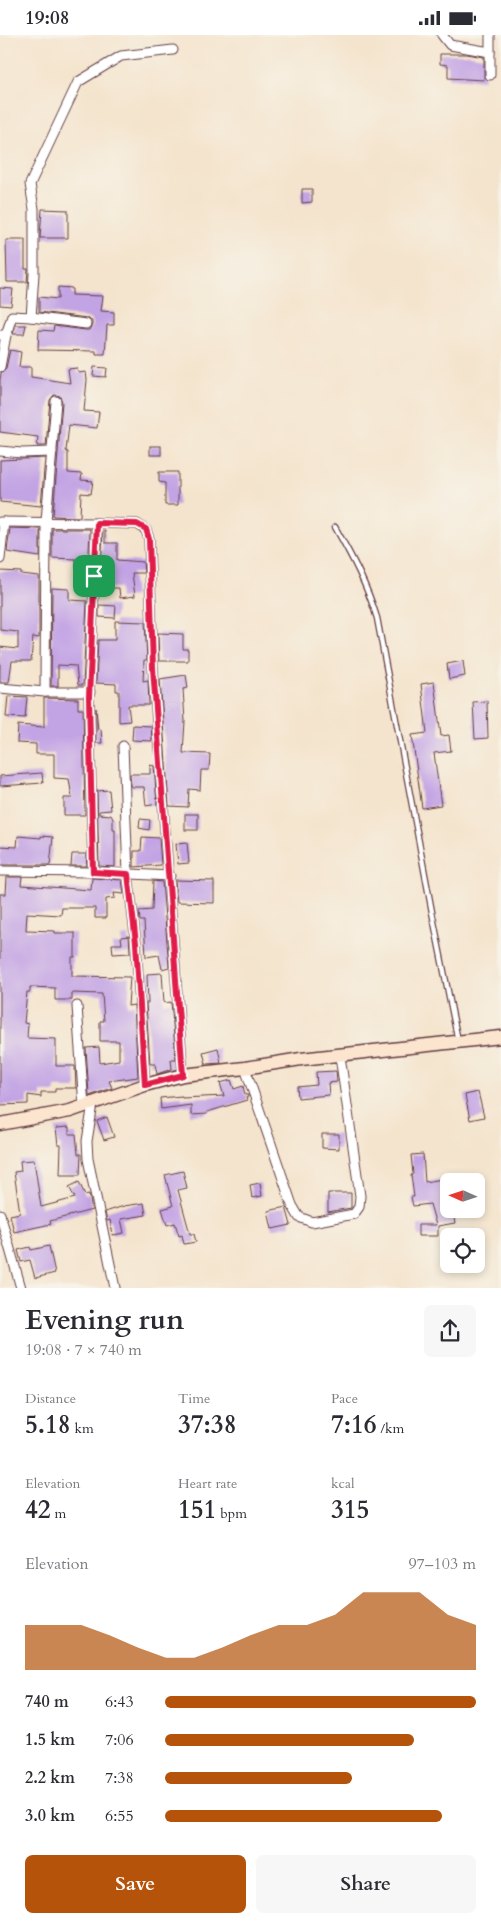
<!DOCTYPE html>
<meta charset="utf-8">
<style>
:root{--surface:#fff;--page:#f7f7f7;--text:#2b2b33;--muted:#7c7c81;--accent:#b45309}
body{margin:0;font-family:Cardo,serif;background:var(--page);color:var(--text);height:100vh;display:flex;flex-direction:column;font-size:19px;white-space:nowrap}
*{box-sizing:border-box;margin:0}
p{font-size:16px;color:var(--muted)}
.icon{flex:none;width:28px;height:28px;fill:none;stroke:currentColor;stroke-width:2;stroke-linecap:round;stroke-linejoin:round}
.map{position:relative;height:1253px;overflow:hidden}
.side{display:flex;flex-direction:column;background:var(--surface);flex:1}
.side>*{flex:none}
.needle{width:32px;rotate:273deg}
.buttons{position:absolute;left:440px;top:1138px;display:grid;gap:10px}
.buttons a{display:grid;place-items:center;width:45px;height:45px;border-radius:8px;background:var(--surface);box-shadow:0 2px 8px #0003;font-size:25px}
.pin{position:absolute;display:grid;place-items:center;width:42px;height:42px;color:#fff;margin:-21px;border-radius:10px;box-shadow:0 2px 8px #0006}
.round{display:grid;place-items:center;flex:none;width:52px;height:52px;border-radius:8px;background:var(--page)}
.summary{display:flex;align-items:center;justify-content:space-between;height:85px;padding:0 25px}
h1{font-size:28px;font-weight:700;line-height:38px}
.stats{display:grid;grid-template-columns:repeat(3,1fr);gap:8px;height:85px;padding:5px 25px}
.stats div{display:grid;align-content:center}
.stats b{font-size:25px;font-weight:700}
.stats small{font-size:14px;font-weight:400}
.stats p{font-size:14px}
.chart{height:140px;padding:10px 25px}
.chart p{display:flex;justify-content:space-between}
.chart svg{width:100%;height:90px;margin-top:5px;fill:var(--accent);opacity:.7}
.button{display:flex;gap:10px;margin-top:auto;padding:10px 25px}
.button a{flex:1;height:58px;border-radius:8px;background:var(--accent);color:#fff;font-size:20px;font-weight:700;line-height:58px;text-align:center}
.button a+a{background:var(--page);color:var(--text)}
ul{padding:0 25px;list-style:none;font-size:16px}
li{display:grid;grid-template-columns:80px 60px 1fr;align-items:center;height:38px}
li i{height:12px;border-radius:6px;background:var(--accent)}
.status{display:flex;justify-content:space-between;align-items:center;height:35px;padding:0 25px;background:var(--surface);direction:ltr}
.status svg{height:14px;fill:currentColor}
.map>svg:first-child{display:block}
.building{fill:#c2a3e4}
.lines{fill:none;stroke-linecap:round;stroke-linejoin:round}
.lane-casing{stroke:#643d43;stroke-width:7}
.street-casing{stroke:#643d43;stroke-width:11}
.secondary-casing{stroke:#643d43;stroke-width:15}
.lane{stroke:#fff;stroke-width:4.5}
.street{stroke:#fff;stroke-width:9}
.secondary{stroke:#fce5cf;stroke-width:12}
.route-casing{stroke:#fff;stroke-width:10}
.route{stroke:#e11d48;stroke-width:6}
</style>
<div class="status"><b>19:08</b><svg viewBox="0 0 49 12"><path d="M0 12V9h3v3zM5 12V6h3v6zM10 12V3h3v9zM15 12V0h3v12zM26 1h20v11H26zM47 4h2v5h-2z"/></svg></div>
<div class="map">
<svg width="501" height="1253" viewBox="0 0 501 1253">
<rect width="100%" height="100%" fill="#f7f3e8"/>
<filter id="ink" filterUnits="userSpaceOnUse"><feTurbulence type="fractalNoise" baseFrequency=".02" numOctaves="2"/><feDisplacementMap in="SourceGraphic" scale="10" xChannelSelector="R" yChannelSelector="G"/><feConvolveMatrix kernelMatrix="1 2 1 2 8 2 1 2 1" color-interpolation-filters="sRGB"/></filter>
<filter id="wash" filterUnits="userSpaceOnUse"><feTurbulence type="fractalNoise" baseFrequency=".0096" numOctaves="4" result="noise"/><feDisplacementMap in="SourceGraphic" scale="20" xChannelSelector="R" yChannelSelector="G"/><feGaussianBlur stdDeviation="1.12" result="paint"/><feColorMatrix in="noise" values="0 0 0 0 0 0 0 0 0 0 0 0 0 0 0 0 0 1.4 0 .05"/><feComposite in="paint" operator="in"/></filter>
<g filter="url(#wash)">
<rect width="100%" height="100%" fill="#f4e4cd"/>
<g id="blocks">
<g class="building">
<polygon points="440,19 467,19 484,22 484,45 448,43 448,30 440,29"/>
<polygon points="302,154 312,154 312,167 302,168"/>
<polygon points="42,174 68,175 68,203 40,203"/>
<polygon points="6,205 25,205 25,234 28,234 27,247 7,247"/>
<polygon points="58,252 72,253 72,260 103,261 101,276 114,277 114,290 107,290 105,319 96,319 96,316 38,315 39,295 53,296 54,291 86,295 89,295 92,290 92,286 87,283 39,277 39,262 58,264"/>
<polygon points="0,253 13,254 11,271 0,270"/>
<polygon points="16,290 26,290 24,299 13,299"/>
<polygon points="10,315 21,317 19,332 31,332 31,342 70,348 68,334 77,333 78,338 86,337 87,345 84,376 99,377 97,393 69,390 66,416 68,417 68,438 82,439 81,445 93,446 91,459 81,458 80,482 53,481 62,367 60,361 54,360 50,365 46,411 37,411 38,402 0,397 0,345 1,338 6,333"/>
<polygon points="94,332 107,333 106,342 93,341"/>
<rect x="150" y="411" width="11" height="9"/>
<polygon points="45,423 41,471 0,467 0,425"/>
<polygon points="159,437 178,437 178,470 165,470 165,448 159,447"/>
<polygon points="10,493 40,494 40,522 7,517"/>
<polygon points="52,494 90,494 88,538 83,537 84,534 76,534 76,524 52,523"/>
<polygon points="103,496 105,496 105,508 117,508 117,525 143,527 144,538 132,538 135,561 120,563 119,553 102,553 102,539 101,539"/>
<polygon points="0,536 21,537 21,539 39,541 39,603 33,602 31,626 12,626 9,647 0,647 0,612 18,614 18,597 0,595"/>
<polygon points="52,553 69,554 69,565 87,566 83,650 78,650 76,631 58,630 58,651 51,651"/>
<polygon points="99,570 116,571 115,583 99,582"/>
<polygon points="115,586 145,587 147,625 144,625 143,646 148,645 149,670 128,670 130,686 119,687 119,656 116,656 116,649 96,648 98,605 115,605"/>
<polygon points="158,598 183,599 183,614 188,614 188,626 159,626"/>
<polygon points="463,626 465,641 449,644 447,629"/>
<polygon points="186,640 188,653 183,654 185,686 183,718 210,719 209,735 201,735 200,755 189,754 188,772 169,771 160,644"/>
<polygon points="434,647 441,701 449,700 451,716 434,718 441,770 422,773 412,700 427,698 421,649"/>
<polygon points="8,661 27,662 25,683 6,682"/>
<polygon points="44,663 78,664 78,674 83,674 85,780 64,780 64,763 72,763 69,744 54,743 54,719 36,719 36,709 17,708 18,690 44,692"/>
<polygon points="487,666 488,703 475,704 473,667"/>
<polygon points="96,673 98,695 101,694 102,708 96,708"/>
<polygon points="133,690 151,691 152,706 132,705"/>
<polygon points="150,730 154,731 157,769 146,771 144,752 131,752 130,739 150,739"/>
<polygon points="42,738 43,748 0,751 0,741"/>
<polygon points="109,755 111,775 99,776 99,779 111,780 113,784 113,795 115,795 115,832 99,831 97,756"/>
<rect x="185" y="779" width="13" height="16"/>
<polygon points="140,784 150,785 149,795 139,793"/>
<polygon points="18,801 41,803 41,801 53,802 50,830 0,830 0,811 17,812"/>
<polygon points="142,802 159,803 161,830 134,832 134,816 141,816"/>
<polygon points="187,808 189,828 178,829 176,809"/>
<polygon points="72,819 86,819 87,831 71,831"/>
<polygon points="7,842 22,842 21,850 91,855 92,843 122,845 124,859 114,858 115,863 106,864 106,883 95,883 95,873 62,873 61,880 27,878 26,895 55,896 55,898 75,898 75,922 72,922 72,941 130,942 128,971 134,970 138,1042 109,1046 112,1053 89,1061 86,1013 99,1012 100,1028 119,1025 119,1006 100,1006 100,986 104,986 102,959 72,958 72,965 55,965 55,953 30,952 30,957 27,957 24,988 28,989 27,1003 56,1004 56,1031 75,1031 76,1053 55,1053 55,1057 41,1057 41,1062 28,1060 28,1069 0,1070 0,859 6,859"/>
<polygon points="175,845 214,846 214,868 177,867"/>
<polygon points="153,846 162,847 169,932 162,934 159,920 146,922 144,886 140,886 139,876 152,875"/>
<polygon points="129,901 130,918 113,919 112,909 122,909 121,902"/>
<polygon points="162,938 164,968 171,967 176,1024 171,1024 172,1034 157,1039 155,1029 150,1029 146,968 148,968 147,939"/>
<polygon points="218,1013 221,1028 206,1029 203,1017"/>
<polygon points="336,1036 337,1047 328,1048 329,1060 298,1063 297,1052 317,1050 316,1037"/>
<polygon points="231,1045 234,1054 243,1051 245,1060 248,1060 248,1062 246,1063 247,1065 207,1077 207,1079 191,1080 191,1070 161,1074 160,1063 182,1061 182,1063 224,1061 220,1048"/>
<polygon points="478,1057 484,1082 470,1085 465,1060"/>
<polygon points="107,1082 114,1102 104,1105 97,1086"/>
<polygon points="69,1092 69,1099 76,1099 78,1119 81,1119 80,1140 60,1140 61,1110 58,1110 56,1093"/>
<polygon points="322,1099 339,1099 339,1114 322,1113"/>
<polygon points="423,1119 425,1147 448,1143 449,1174 452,1174 455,1188 438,1191 438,1201 418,1201 418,1190 436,1190 430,1169 413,1171 411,1162 414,1162 411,1140 413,1139 411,1120"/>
<polygon points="34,1125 41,1172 75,1163 69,1152 79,1147 85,1160 89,1159 92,1175 50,1186 51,1189 14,1197 10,1180 20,1178 14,1137 21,1136 20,1126"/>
<polygon points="183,1136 187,1153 178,1155 190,1199 194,1199 196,1207 184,1209 182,1200 179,1201 175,1188 167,1190 162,1174 173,1171 165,1140"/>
<polygon points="260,1148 262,1161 252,1163 250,1150"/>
<polygon points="328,1158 351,1158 351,1173 328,1177"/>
<polygon points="144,1168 146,1180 121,1184 124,1198 113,1200 110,1185 107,1186 105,1177 124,1171"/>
<polygon points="286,1172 291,1190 272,1194 268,1176"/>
<polygon points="49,1211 55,1238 35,1243 30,1225 21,1227 18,1215 30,1212 31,1215"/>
</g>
</g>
</g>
<g filter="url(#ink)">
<use href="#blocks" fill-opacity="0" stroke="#643d43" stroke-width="1"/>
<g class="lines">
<g class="lane-casing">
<path id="lane" d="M335,492C352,522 367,550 377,583L432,877L458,1006"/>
</g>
<g class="street-casing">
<g id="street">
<polyline points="442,0 450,10 490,17"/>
<polyline points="490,40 490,0"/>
<polyline points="31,282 86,289"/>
<polyline points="0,300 6,300 12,281 31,282 34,239 34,174 30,149 78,47 121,21 173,15"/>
<polyline points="0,332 6,300"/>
<polyline points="0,416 22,418 52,417"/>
<polyline points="0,487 97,488"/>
<polyline points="0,524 4,487"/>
<polyline points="0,653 45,657 90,657"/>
<polyline points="45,657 46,486 56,366"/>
<polyline points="123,711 128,839 136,908 145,1050"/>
<polyline points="0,836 93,837 170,841"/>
<polyline points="93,837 89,662 97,488 137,489 146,495 149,504 153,633 183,1040"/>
<polyline points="77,971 84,1072"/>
<polyline points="245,1033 292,1170 299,1182 312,1187 354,1179 359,1172 360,1161 340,1021"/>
<polyline points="93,1069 87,1106 88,1124 115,1253"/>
<polyline points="0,1179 21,1253"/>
</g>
</g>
<g class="secondary-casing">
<polyline id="secondary" points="0,1089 70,1076 145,1050 183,1040 245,1033 301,1024 501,1002"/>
</g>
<use href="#lane" class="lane"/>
<use href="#street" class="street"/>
<use href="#secondary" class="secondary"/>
</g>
</g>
<g class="lines" filter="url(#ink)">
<g class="route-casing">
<polygon id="route" points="97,488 137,489 146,494 149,504 153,633 183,1040 145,1050 136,908 128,839 93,837 89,662"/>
</g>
<use href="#route" class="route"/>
</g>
</svg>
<div class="buttons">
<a><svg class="needle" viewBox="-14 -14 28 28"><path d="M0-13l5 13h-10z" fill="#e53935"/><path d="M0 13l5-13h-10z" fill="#7c7c81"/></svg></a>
<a><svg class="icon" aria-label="locate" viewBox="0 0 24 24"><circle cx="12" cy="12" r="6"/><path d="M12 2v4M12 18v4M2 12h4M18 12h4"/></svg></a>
</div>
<div class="pin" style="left:94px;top:541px;background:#1e9e55"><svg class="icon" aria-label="arrive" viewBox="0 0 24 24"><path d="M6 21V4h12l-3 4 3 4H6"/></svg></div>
</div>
<section class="side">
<div class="summary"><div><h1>Evening run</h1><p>19:08 · 7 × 740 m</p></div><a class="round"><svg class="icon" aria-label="share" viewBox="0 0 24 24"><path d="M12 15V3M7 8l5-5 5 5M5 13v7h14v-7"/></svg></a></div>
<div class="stats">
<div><p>Distance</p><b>5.18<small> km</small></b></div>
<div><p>Time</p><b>37:38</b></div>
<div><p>Pace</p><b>7:16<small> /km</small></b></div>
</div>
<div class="stats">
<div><p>Elevation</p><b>42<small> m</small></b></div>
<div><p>Heart rate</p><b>151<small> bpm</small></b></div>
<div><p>kcal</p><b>315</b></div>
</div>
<div class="chart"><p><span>Elevation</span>97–103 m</p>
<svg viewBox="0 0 160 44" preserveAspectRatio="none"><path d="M0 44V22L10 22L20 22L30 27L40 33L50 38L60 38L70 33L80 27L90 22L100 22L110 17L120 6L130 6L140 6L150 17L160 22V44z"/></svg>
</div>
<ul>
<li><b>740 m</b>6:43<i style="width:100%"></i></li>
<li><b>1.5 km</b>7:06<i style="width:80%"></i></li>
<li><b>2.2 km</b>7:38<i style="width:60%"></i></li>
<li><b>3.0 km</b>6:55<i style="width:89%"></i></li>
</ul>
<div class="button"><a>Save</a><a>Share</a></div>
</section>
